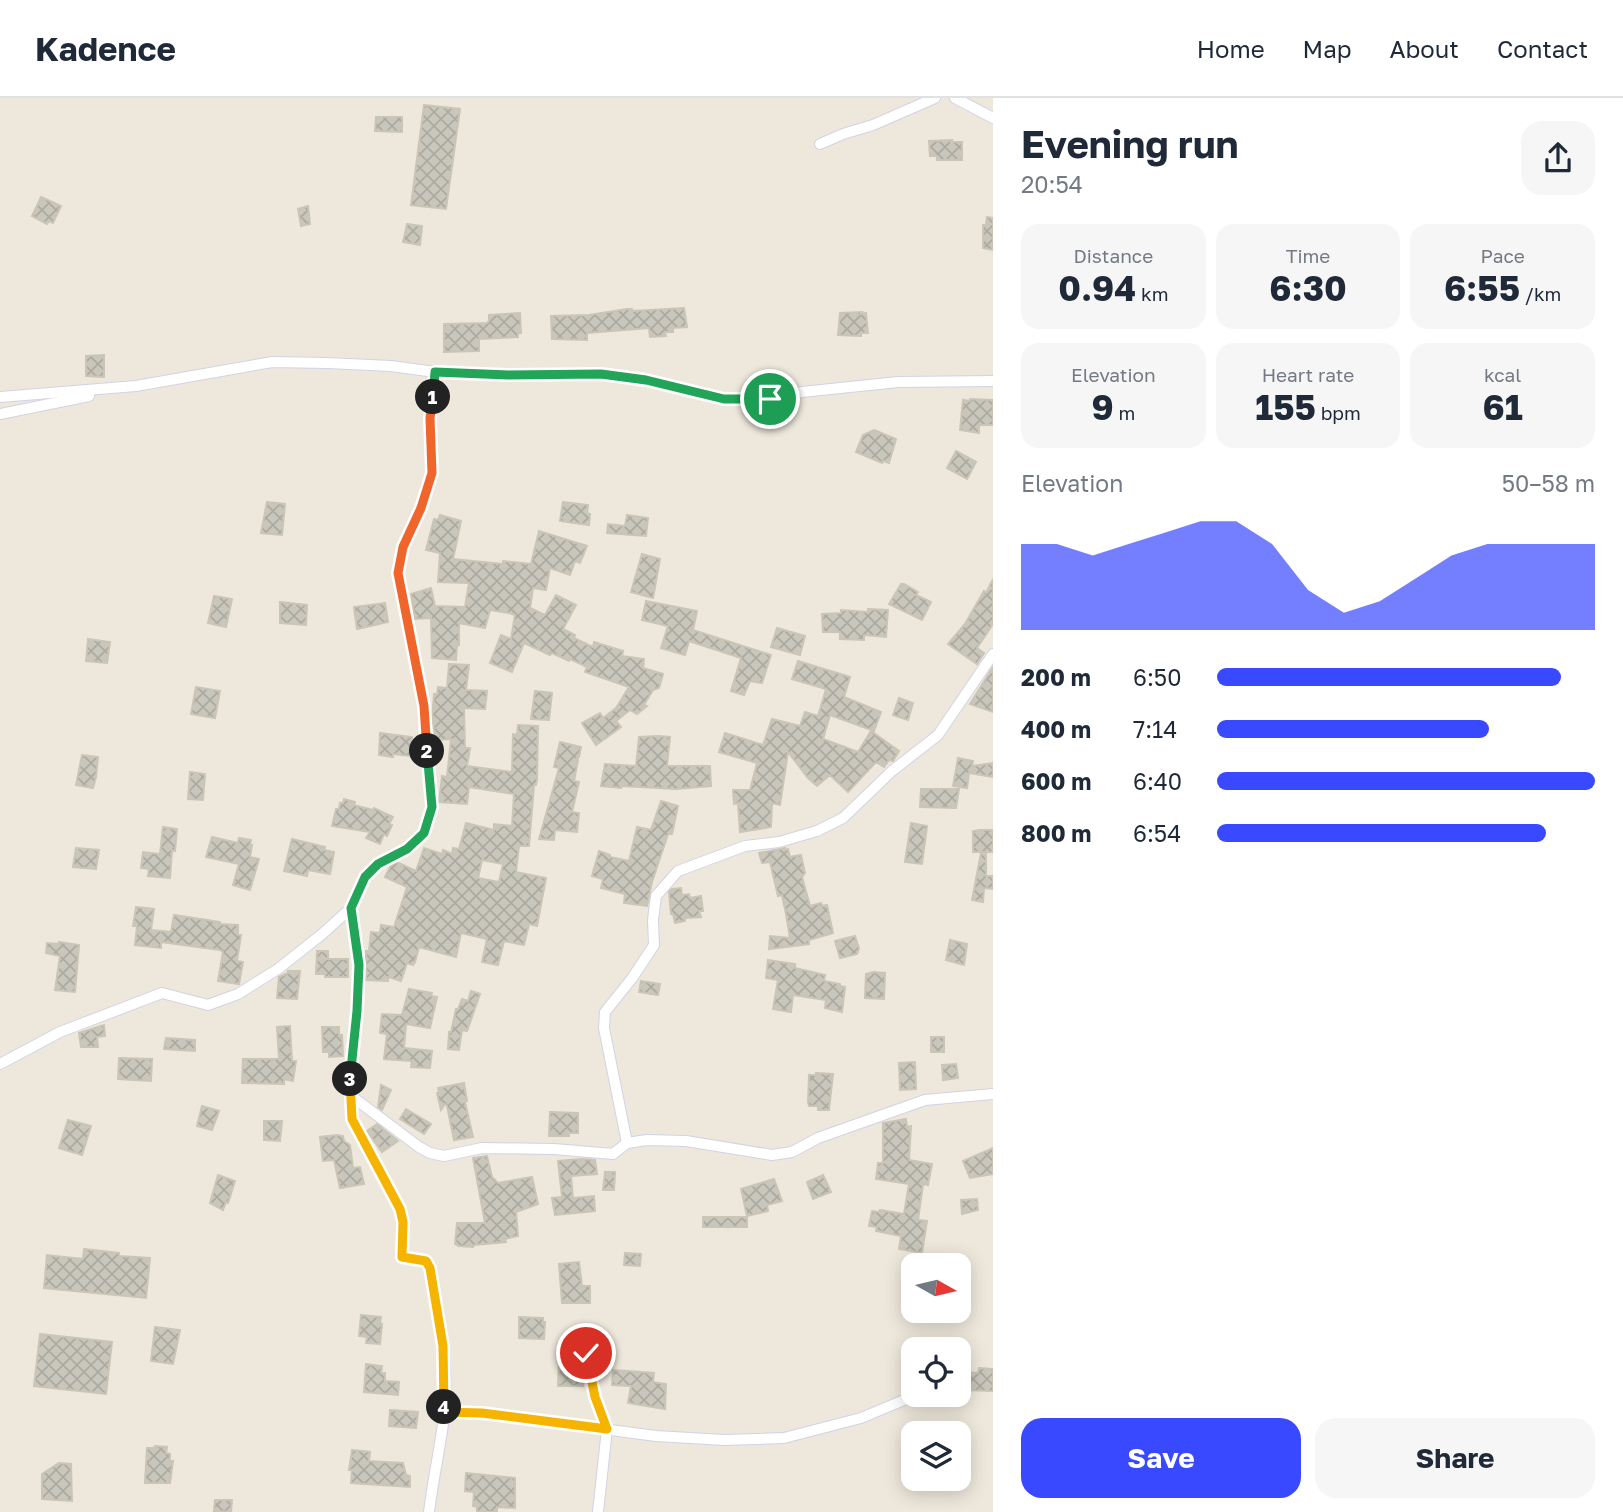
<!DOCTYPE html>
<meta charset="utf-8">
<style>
:root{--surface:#fff;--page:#f6f6f7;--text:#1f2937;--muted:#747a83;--line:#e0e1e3;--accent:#3849ff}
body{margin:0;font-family:"Golos Text",sans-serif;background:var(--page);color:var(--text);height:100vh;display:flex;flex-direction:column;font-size:26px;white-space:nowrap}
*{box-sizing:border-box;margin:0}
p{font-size:23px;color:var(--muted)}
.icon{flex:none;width:38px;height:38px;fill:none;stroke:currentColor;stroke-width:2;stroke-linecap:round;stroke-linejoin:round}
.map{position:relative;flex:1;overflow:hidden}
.panel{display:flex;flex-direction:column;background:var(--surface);width:630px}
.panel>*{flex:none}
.needle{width:46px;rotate:98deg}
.fabs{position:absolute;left:901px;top:1155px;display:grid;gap:14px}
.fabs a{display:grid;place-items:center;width:70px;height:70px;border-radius:14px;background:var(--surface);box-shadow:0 4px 18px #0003;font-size:35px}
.pin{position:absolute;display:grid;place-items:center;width:60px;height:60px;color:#fff;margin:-30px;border:4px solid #fff;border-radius:50%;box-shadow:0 2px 7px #0007}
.km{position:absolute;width:35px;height:35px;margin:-18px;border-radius:50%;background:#222;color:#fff;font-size:19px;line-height:35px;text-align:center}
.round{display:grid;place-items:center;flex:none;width:74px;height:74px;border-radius:21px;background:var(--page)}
.overview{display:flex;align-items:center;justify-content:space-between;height:119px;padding:0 28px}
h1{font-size:38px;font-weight:700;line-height:52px}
.metrics{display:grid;grid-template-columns:repeat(3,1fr);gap:10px;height:119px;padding:7px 28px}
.metrics div{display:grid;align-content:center;border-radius:18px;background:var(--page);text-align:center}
.metrics b{font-size:35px;font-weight:700}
.metrics small{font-size:19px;font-weight:400}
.metrics p{font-size:19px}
.chart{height:196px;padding:14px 28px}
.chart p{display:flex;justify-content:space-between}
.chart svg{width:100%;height:126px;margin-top:7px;fill:var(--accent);opacity:.7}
.cta{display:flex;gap:14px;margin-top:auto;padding:14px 28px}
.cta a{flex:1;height:80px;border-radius:21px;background:var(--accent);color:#fff;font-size:28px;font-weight:700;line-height:80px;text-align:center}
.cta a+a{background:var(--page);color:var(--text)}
ul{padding:0 28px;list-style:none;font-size:23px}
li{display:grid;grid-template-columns:112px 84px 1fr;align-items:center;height:52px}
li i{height:18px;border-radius:9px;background:var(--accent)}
header{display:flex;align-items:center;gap:42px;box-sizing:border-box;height:98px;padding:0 35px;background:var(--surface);border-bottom:2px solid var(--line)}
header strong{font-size:33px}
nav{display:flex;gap:38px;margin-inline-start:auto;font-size:24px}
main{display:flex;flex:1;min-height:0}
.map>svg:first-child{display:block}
.building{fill:url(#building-cross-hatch);stroke:#cac5b5;stroke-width:2;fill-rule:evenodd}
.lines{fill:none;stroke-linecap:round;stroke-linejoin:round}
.minor-casing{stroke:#d1d3e5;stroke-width:12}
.minor{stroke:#fff;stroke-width:10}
.split-1-casing{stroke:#fff;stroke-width:14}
.split-2-casing{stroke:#fff;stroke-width:14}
.split-3-casing{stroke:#fff;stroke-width:14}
.split-4-casing{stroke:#fff;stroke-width:14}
.split-5-casing{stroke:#fff;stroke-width:14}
.split-1{stroke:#22a559;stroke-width:9}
.split-2{stroke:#f0652b;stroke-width:9}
.split-3{stroke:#22a559;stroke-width:9}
.split-4{stroke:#f5b400;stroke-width:9}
.split-5{stroke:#f5b400;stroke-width:9}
</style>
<header>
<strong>Kadence</strong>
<nav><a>Home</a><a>Map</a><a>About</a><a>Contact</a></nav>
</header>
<main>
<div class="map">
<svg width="993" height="1414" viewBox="0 0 993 1414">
<defs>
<pattern id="building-cross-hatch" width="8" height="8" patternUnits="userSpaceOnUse" patternTransform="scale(1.75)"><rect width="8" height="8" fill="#c9c6bb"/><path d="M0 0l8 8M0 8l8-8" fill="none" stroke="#adaaa1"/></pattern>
</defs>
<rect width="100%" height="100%" fill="#eee8dc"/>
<g class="building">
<polygon points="424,7 460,11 446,111 411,107"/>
<polygon points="376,19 402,19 402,34 375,33"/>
<polygon points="952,42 951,44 962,44 962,62 937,62 937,58 930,58 929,43"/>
<polygon points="41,99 61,108 53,125 49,123 47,126 32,118"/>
<polygon points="308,108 310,126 301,128 298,111"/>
<polygon points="987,119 993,120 993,152 983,150 983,127 986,127"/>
<polygon points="407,126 422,128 420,147 403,144"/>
<polygon points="684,210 687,229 673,230 673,234 665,234 666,238 650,239 649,230 587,235 587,242 552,241 551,218 589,217 627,211 632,211 632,213"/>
<polygon points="862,214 861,216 866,215 868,235 861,235 861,238 838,237 840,215"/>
<polygon points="520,215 521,235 518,235 518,239 479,241 479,253 444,254 444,226 487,225 489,223 489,217"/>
<polygon points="104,257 104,279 86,278 86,258"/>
<polygon points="970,301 993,302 993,327 979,327 979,335 960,332 963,302 970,303"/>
<polygon points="874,332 896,341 889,365 883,363 882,365 856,354 863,337"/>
<polygon points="956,353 976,364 967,381 947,370"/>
<polygon points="267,404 285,406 282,437 261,435"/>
<polygon points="563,404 588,407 587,415 590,416 589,427 560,423"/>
<polygon points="440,417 461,423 453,461 503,466 503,463 531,466 539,433 587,448 580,465 575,463 570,477 550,470 546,492 533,490 530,510 545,517 556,497 576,507 563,531 575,537 574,540 593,549 594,544 623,553 622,558 644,561 643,570 663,576 659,590 653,592 644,607 647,608 637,616 630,612 616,623 621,629 596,647 582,625 600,615 603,620 616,610 629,589 585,574 587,569 570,561 569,563 552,555 550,557 524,545 512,574 490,565 501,537 511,541 515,517 509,515 490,512 485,530 459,525 459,547 457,547 456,562 432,560 431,520 415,521 411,496 431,490 435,508 465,509 469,485 438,484 440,455 426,452 434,421 438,422"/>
<polygon points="627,417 648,420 646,438 607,435 608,426 625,428"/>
<polygon points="642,456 660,461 653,500 631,494"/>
<polygon points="993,481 993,526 977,550 984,555 977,566 948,546 965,526 984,493 986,495"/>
<polygon points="901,486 904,486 918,494 916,497 931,504 922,522 889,506"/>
<polygon points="214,498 232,501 226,529 208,525"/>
<polygon points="646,503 697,513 693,532 771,557 762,585 750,583 744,597 731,593 741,560 689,543 685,557 661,550 668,528 642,522"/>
<polygon points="280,504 307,507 306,527 280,525"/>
<polygon points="385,505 388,524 357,531 354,509"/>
<polygon points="868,511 888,512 886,539 864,537 864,542 840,541 840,534 823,534 822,516 841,515 841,512 868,514"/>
<polygon points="777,530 805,538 800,557 771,549"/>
<polygon points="88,541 110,544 107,565 86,563"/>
<polygon points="798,563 850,579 844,599 881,614 874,633 830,617 823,641 858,654 871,633 899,653 893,663 889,662 884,669 876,664 848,694 830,677 817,688 808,680 788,654 780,707 772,705 771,729 740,734 738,705 734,706 733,692 750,692 757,665 719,654 725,635 763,647 772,621 800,628 805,614 818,618 826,591 792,581"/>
<path d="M449,566L469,567L466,592L487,593L485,611L464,610L465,650H470L467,668L512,674L513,636L517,637L518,627L538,628L537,682L536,687H534L529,748H519L516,774L546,780L537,828L529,826L524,847L504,843L498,867L482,864L487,841L461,835L456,859L419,849L415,864L413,867L407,865L401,883L388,879V883L366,882V853H369L371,834L380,835L381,827L394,829L407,789L385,779L391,767L397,764L416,773L424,750L442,756L443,752L452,756L453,750L459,751L466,725L494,732V726L512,728L514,696L469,689L467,706L439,704L442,678L447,679L451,641L436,642L432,621L434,596H437L438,589L447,590ZM482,762L503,766L499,784L478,780Z"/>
<polygon points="993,569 993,614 970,606"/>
<polygon points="196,589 220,593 215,620 191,616"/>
<polygon points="535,593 552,595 549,622 531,621"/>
<polygon points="899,600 913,605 908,622 893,617"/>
<polygon points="380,635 412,639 410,658 393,656 393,659 379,657"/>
<polygon points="659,638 670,639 667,668 710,668 711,688 676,691 622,688 621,690 601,688 605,666 636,668 639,639"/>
<polygon points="560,644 581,649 579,659 574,662 578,662 574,683 579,684 572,714 579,715 577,734 555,732 554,742 539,741 559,670 554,669"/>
<polygon points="82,657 98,659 96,679 93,690 76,687"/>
<polygon points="958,660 973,663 972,668 993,665 993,679 969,675 967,690 953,688"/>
<polygon points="190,674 205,676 203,702 188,701"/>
<polygon points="921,691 959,691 956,710 920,709"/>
<polygon points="344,701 355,704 354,707 373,712 374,710 393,719 389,726 392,727 387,738 384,736 380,746 366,740 370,734 332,728 336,711 339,711 340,705 343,705"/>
<polygon points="661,703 678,708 672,736 668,736 652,784 647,808 624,805 625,796 601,790 603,781 592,778 599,753 610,757 610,759 629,763 637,729 651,732"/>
<polygon points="911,725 927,728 922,766 905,764"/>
<polygon points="163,729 177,731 175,753 172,752 170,780 148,778 149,771 141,770 143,754 160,756"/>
<polygon points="980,732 993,732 993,754 973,754 973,733"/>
<polygon points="212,739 238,745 239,740 251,742 250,747 252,747 250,759 259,761 250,792 233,787 239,766 206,759"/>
<polygon points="292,741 325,749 324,752 334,754 330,776 308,772 307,778 284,773"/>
<polygon points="76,750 99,752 96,771 73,769"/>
<polygon points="785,750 785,752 788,751 790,759 801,757 805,775 802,779 810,808 821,805 822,808 827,807 833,835 809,842 809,846 769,851 770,838 790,840 786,816 782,797 778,798 770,764 762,765 759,755"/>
<polygon points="981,755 986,755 986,778 993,778 993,791 984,790 983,804 972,802"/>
<polygon points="681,790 682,797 689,796 690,800 701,798 703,813 699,813 701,819 685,820 685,823 675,825 673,816 671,816 669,794 672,791"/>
<polygon points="136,809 154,811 151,832 171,834 174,817 220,824 219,826 238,827 238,837 241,837 237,863 243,864 239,886 218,883 223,854 220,852 161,844 161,850 135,847 137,828 133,828"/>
<polygon points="855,838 859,850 857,856 840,860 835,843"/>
<polygon points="950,842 967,846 964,867 946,862"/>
<polygon points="59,844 79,847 75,894 55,892 60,858 46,855 47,845 59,846"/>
<polygon points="317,853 328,853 328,861 348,861 348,879 325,879 325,876 316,876"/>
<polygon points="768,862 795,866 795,870 825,877 824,883 840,886 840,888 845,889 842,914 825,910 826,902 793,897 791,914 773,911 778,882 766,880"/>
<polygon points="288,873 300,873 297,901 277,900 279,879 288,875"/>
<polygon points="873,874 885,875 884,901 865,900 866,876"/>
<polygon points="641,883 660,886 658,897 639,894"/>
<polygon points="409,891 432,895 431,898 437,899 430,930 406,926 404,950 432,953 430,970 411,969 412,963 384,961 387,936 380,935 382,916 402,917"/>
<polygon points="471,893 480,896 467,933 462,932 459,952 448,951 449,934 451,934 456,911 458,911 462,901 468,903"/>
<polygon points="104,927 105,938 97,939 98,949 81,949 79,935"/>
<polygon points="290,928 292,963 296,963 293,983 284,981 284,986 242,985 243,961 279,961 277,929"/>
<polygon points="322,929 339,929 339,937 342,937 343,958 329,959 329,954 323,954"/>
<rect x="931" y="939" width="13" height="15"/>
<polygon points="166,940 195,942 195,953 164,951"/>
<polygon points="119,960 152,961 151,983 118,981"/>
<polygon points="915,964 916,991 900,992 899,965"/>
<polygon points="956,966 958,980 943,982 942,967"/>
<polygon points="816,975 833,976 829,1012 818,1012 818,1008 809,1008 808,1004 809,977 816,977"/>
<polygon points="464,985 467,1003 465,1004 473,1039 454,1042 447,1008 445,1006 441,1012 437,995 439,994 438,990"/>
<polygon points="381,987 391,992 382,1012 378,1009"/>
<polygon points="202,1008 219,1013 212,1032 197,1028"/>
<polygon points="406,1011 431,1026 424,1036 400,1021"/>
<polygon points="550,1014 578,1015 578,1035 569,1035 569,1038 549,1038"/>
<polygon points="906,1021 907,1029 911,1028 909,1062 932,1066 928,1087 923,1086 918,1122 927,1123 922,1155 899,1151 901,1138 876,1133 877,1129 869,1128 872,1113 880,1114 880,1112 904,1116 909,1086 876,1081 878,1065 883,1065 883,1025"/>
<polygon points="68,1022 91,1028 82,1057 59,1050"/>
<polygon points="264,1023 282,1023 280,1043 264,1042"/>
<polygon points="377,1026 398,1043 382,1054 367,1033"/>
<polygon points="337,1037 343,1038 344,1043 350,1047 353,1070 360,1069 364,1086 340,1090 334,1062 323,1063 320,1039"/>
<polygon points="993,1050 993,1076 970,1080 963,1063"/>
<polygon points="487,1058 492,1079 498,1085 532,1079 538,1106 516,1114 518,1138 505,1141 506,1144 474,1147 473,1149 459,1148 455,1146 457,1125 485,1125 473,1060"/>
<polygon points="582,1061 595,1062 597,1076 571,1078 573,1100 594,1098 595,1113 555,1117 552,1100 562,1099 558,1063"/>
<polygon points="605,1074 615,1074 614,1092 603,1092"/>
<polygon points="218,1077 235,1083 228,1105 226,1104 223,1112 210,1105"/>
<polygon points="823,1077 831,1094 813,1101 807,1084"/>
<polygon points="774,1081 782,1103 767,1107 768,1113 747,1118 741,1091"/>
<polygon points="977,1101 978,1112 962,1116 961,1102"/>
<rect x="703" y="1119" width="44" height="10"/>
<polygon points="84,1151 119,1155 119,1158 150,1160 146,1200 44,1190 47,1157 83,1161"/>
<polygon points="625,1155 641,1156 640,1168 624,1167"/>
<polygon points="579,1164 582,1188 590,1188 590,1205 562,1205 559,1166"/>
<polygon points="361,1217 381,1219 380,1226 382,1226 380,1246 366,1245 367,1239 359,1238"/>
<polygon points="519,1219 543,1220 543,1224 545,1224 544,1241 519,1240"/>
<polygon points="155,1229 180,1232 173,1266 151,1263"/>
<polygon points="40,1236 112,1244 106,1296 34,1288"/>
<polygon points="559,1261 580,1261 583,1288 558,1288"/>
<polygon points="366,1266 382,1268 381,1275 385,1275 385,1283 399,1284 398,1297 364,1294"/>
<polygon points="979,1270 993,1271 993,1293 967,1292 967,1288 959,1287 960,1278 966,1278 966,1274 978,1275"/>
<polygon points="613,1272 654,1275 653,1284 666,1286 665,1311 628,1305 631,1288 612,1287"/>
<polygon points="390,1312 418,1314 416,1330 389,1328"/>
<polygon points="155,1348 167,1349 166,1355 170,1356 170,1363 173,1363 170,1385 145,1385 147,1350 154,1350"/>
<polygon points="352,1352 370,1354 369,1363 403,1365 406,1377 410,1378 410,1389 351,1385 352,1372 349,1372"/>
<polygon points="59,1365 71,1366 72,1403 42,1401 42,1376"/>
<polygon points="466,1375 515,1380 515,1410 497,1409 497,1414 477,1414 477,1409 473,1408 474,1394 465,1393"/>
<polygon points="215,1402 232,1402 231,1414 214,1413"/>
</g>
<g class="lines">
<g class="minor-casing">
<g id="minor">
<polyline points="955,0 993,20"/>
<polyline points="820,46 843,36 873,27 935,0"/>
<polyline points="0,299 136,288 272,264 327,265 391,268 435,274 508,277 601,276 646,282 724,301 770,301 802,294 898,284 993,283"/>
<polyline points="0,316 89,298"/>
<path d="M351,810L359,867L357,913L350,976L352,1021L400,1111L403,1123L402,1159L426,1163L430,1170C440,1218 449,1269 444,1319C440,1350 433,1382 429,1414"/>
<polyline points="0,966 60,934 162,895 208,907 238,896 278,871 321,837 351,810 365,779 378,766 406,751 424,735 432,709 424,608 398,476 403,449 421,410 432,375 431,320 435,274"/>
<polyline points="350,997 419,1049 430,1055 444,1058 482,1050 554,1051 613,1056 627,1045 604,930 605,914 633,879 654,847 653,822 656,798 678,773 745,748 779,744 817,733 843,720 892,673 938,637 993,556"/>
<polyline points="627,1045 647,1042 686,1043 772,1057 792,1054 818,1040 925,1002 993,996"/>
<polyline points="586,1255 595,1299 607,1331 598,1414"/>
<polyline points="444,1314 482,1315 656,1338 724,1342 784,1340 861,1320 916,1297"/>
</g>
</g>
<use href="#minor" class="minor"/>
</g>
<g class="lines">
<g class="split-1-casing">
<polyline id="split-1" points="433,299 435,274 508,277 601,276 646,282 724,301 770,301"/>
</g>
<g class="split-2-casing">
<polyline id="split-2" points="427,653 424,608 398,475 403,449 421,410 432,375 430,320 433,299"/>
</g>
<g class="split-3-casing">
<polyline id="split-3" points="350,981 357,913 359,867 351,810 365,779 378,766 407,751 424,735 432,709 427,653"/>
</g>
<g class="split-4-casing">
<polyline id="split-4" points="350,981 352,1021 400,1111 403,1124 402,1159 426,1163 430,1170 443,1248 444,1309"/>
</g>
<g class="split-5-casing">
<polyline id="split-5" points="444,1309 444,1314 482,1315 607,1331 595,1299 586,1255"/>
</g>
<use href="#split-1" class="split-1"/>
<use href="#split-2" class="split-2"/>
<use href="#split-3" class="split-3"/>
<use href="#split-4" class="split-4"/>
<use href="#split-5" class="split-5"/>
</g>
</svg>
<div class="fabs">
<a><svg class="needle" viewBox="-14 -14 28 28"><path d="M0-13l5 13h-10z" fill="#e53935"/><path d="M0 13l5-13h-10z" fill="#747a83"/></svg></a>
<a><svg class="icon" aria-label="locate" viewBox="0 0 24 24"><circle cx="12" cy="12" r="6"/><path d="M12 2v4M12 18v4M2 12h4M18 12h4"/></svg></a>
<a><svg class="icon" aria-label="layers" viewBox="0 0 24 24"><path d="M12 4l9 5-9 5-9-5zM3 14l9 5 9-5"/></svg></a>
</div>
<div class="pin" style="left:770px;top:301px;background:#1e9e55"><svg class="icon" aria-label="arrive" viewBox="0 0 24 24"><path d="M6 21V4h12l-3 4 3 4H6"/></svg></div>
<div class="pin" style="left:586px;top:1255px;background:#d93025"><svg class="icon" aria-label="check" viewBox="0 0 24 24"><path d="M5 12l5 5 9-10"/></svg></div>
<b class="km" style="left:433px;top:299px">1</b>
<b class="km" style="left:427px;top:653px">2</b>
<b class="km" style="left:350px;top:981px">3</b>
<b class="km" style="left:444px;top:1309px">4</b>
</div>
<section class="panel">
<div class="overview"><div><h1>Evening run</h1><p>20:54</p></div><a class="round"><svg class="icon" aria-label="share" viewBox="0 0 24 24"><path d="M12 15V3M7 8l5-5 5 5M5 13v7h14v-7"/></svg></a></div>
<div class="metrics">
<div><p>Distance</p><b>0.94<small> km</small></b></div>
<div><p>Time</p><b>6:30</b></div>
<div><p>Pace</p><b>6:55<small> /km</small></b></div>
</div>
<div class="metrics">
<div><p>Elevation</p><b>9<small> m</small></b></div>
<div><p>Heart rate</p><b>155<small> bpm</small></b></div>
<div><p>kcal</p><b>61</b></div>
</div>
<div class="chart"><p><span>Elevation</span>50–58 m</p>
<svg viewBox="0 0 160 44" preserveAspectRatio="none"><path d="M0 44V14L10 14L20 18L30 14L40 10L50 6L60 6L70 14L80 30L90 38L100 34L110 26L120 18L130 14L140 14L150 14L160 14V44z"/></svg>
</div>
<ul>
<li><b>200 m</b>6:50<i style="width:91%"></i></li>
<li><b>400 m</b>7:14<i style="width:72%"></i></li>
<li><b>600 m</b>6:40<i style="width:100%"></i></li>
<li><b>800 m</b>6:54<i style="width:87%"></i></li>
</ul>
<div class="cta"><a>Save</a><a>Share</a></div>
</section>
</main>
